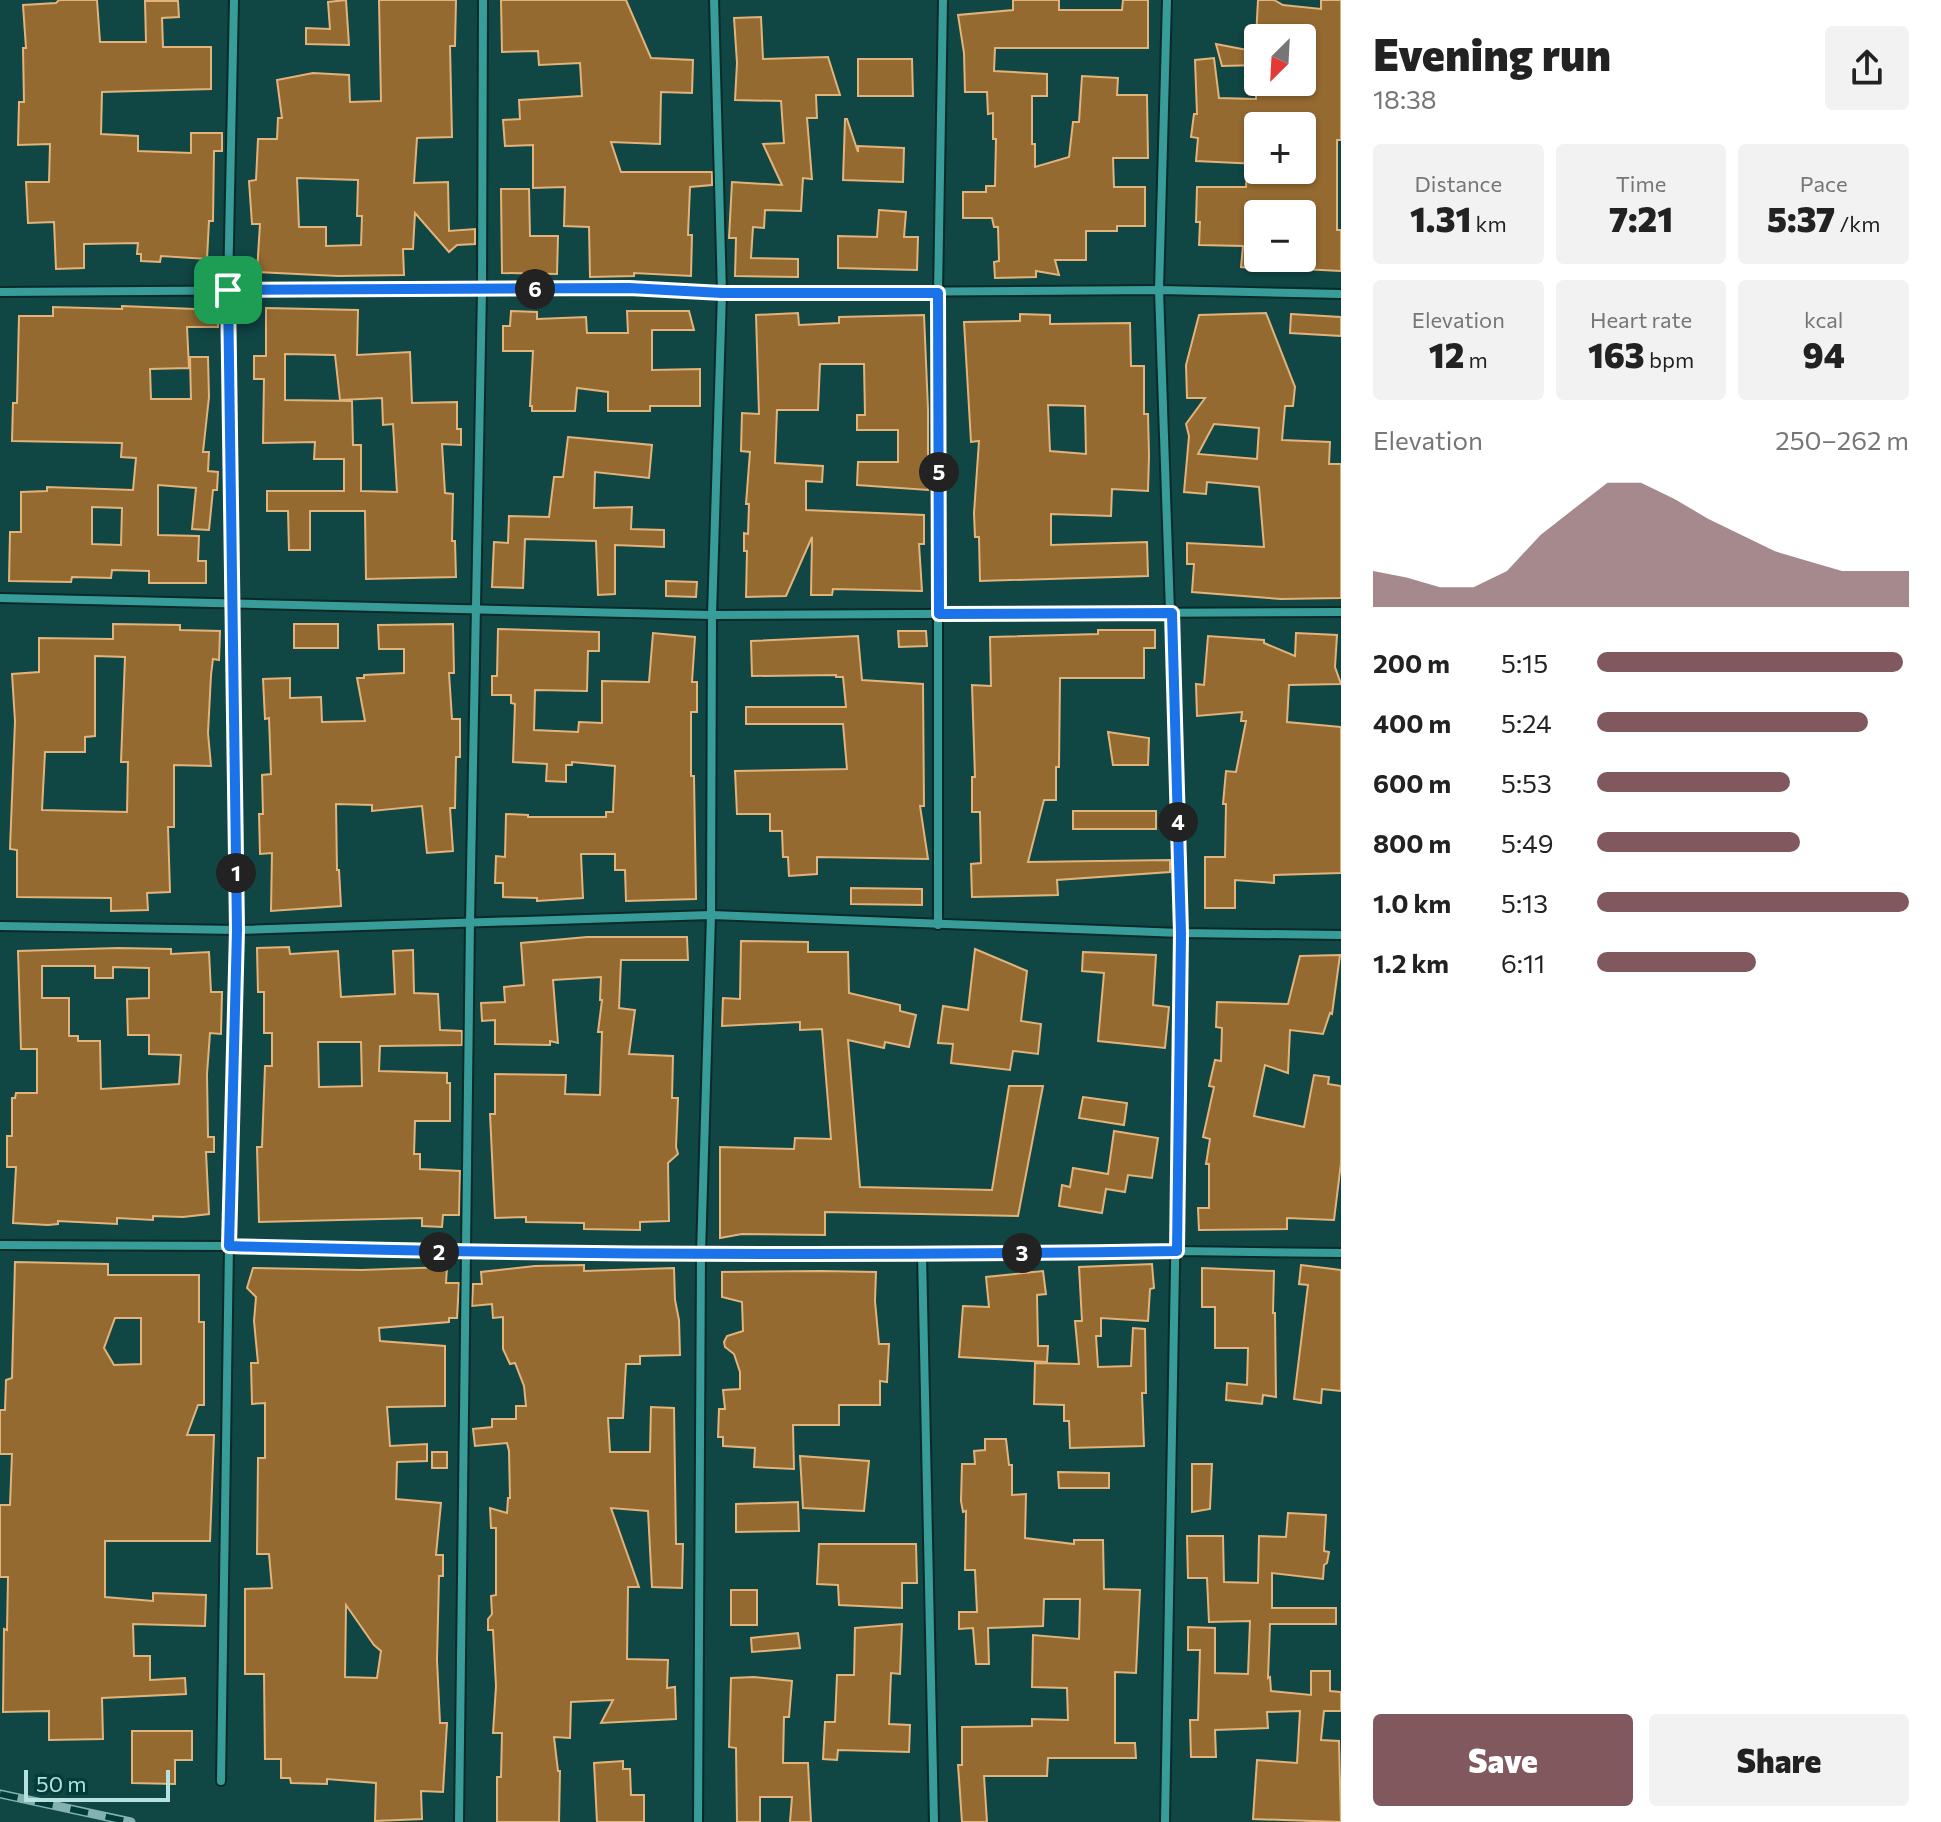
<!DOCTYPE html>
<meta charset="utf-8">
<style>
:root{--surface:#fff;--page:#f2f2f2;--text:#222;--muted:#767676;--accent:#80585d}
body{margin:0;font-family:Commissioner,sans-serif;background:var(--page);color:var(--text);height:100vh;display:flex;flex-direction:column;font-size:30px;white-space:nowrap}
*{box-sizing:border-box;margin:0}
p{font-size:26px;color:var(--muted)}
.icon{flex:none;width:44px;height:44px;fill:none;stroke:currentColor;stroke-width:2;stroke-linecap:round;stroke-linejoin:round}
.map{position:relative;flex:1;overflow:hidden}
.side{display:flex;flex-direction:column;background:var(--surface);width:600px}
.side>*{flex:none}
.needle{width:52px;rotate:204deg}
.controls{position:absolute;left:1244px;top:24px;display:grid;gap:16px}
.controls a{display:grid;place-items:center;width:72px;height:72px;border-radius:8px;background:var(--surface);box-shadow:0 2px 6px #0004;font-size:40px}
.scale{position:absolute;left:24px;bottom:20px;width:146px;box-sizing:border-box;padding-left:8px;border:4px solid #b5e1de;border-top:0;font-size:22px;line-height:28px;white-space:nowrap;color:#b5e1de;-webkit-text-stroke:6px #013c3a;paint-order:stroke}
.pin{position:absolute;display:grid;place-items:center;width:68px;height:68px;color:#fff;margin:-34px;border-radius:16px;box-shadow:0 4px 12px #0006}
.km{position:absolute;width:40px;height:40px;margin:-20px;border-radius:50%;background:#222;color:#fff;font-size:22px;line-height:40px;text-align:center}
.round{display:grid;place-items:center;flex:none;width:84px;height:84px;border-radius:8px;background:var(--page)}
.summary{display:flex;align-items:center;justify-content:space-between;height:136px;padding:0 32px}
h1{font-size:44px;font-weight:800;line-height:60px}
.stats{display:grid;grid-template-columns:repeat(3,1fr);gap:12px;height:136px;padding:8px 32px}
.stats div{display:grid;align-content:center;border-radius:8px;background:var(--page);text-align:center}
.stats b{font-size:34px;font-weight:800}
.stats small{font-size:22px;font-weight:400}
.stats p{font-size:22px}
.chart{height:224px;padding:16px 32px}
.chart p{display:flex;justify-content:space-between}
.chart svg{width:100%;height:144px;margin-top:8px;fill:var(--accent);opacity:.7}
.cta{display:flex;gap:16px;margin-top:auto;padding:16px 32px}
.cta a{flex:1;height:92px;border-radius:8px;background:var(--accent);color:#fff;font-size:32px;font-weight:800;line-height:92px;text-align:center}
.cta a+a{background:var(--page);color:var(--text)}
ul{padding:0 32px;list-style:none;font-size:26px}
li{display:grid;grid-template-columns:128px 96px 1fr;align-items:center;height:60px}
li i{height:20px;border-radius:10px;background:var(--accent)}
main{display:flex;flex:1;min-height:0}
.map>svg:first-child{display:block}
.building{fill:#956a31;stroke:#e2b37a;stroke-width:2;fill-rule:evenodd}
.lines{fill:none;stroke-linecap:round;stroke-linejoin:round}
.minor-casing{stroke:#0a2a28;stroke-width:12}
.minor{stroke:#389c98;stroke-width:8}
.rail-casing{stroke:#83b2b0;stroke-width:9}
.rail{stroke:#013c3a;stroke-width:6;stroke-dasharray:18;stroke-linecap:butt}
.route-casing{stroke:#fff;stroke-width:16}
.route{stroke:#1a73e8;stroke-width:10}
</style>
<main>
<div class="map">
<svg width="1341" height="1822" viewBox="0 0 1341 1822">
<rect width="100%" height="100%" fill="#104644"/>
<g class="building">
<polygon points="59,0 97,0 100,42 146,42 145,1 178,1 179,17 162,18 163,47 211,47 211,89 102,92 101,134 138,136 138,151 191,153 191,133 222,133 222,151 214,151 213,221 209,221 207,259 161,256 160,262 141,261 141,254 137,254 138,243 84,244 84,268 56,269 54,222 28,223 26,182 49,182 50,144 18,145 19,102 24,102 23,48 26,48 23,5 56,3"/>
<polygon points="346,0 349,45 306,44 306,28 330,29 328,2"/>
<path d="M379,0H456L455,46H450L452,137L417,138L414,183L448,182L449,231L475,229V244L457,245L449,252L415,213L413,249H403L404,275L338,276L257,272L260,224H252L249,181L256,180L258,139H277L278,118H282L277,80L313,73L349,75L350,102L381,101ZM297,178L358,180L357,216H362L361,245L326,246V227H299Z"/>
<polygon points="501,0 626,0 651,58 693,60 692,93 661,92 660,144 611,142 621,172 712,172 712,185 690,187 688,235 692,235 691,276 634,273 634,276 590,277 589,227 564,226 565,187 533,188 533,145 505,146 503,120 520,119 519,100 582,96 580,63 539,65 538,51 502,52"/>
<polygon points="1013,0 1059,0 1059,10 1122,10 1123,0 1148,0 1148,48 995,48 994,71 1047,74 1047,96 1032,96 1032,144 1035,144 1035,167 1069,157 1073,122 1079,122 1082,76 1118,78 1117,95 1147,95 1148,158 1113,158 1114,187 1145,187 1145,226 1117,226 1117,231 1086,231 1086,260 1055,260 1059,275 1036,271 1036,277 995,278 994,262 999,261 998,227 994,227 992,218 963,218 963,192 986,192 986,186 995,186 996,139 993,139 993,113 988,114 987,92 965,92 964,53 958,15 1013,10"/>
<polygon points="1258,0 1274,0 1283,5 1321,9 1321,0 1341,0 1341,140 1337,140 1337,230 1341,230 1341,271 1302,269 1302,214 1258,214 1258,269 1241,267 1243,246 1199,245 1200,222 1196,222 1197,187 1246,187 1247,170 1302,170 1302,126 1258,126 1258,164 1196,161 1198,138 1191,137 1194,114 1197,114 1195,60 1214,58 1219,98 1256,99 1256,82 1302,82 1302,38 1256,38"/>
<polygon points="761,17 763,59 828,57 840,95 816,95 817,118 807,118 812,179 803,178 801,211 765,210 764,228 753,227 751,258 798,259 798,277 735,276 736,238 729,238 732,182 782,185 763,144 784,143 781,101 735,100 737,63 734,18"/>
<polygon points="1216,44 1258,52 1258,65 1222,66"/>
<polygon points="858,59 912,59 913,96 858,96"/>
<polygon points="845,119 847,119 858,152 858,146 904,148 903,182 843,180"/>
<polygon points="501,189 529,189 530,236 558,236 557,274 502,273"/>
<polygon points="879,210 906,212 904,237 918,237 917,270 838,268 838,236 877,237"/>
<path d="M122,306L218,310V327H187L189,368L150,369L151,399H191L190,357H208L209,397L203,452H209L208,471L218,472L217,490H213L209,530L192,529L196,488L158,485V535L199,536L198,561H206V583H149V571L112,570L111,578L72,577L71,582L9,581L10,532H21V492L47,491V487L133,490L136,458L121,457L122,443L12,441L13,403H17L19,316H53V307L122,309ZM92,507L122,508L121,545L92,544Z"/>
<path d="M266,308L358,310L357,355L410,352L412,403L457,402V429H461V445L442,444L445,493L453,494L452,541H455L456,577L366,579L365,511H310V550H289L288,511H267V491H344V459H314L315,442L263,443L264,379H254V356H266ZM285,354L335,355L340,400L382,398L383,425L393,424L397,492L361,491V445H353L352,401L285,400Z"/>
<polygon points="511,311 537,312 537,319 586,317 587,333 628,333 627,311 689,311 694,330 652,330 652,370 700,369 700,406 650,406 650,411 608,411 608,392 577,388 575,411 532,411 532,406 530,406 533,351 503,351 503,326 510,326"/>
<polygon points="798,313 799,325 839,323 839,317 924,315 928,409 928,490 857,485 858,462 898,462 898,430 857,430 857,415 865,415 864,364 820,364 818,410 777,410 775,463 823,466 822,482 806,481 806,510 924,515 924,544 919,544 922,591 833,589 832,595 811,595 812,537 786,596 746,597 747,551 744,551 744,533 748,534 749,504 746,504 750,452 741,451 742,413 759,414 756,315"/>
<path d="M1266,313L1295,387L1293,406H1285L1282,440L1330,442L1329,464H1341V598L1281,599L1192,592L1194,564H1187V543L1264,547L1259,487L1207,482L1206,494L1184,492L1189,436L1186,424L1205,398H1187L1186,365L1199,315ZM1214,424L1259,428L1257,459L1198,454Z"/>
<path d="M1020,314L1050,315V324L1130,323L1131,366H1144V414H1148L1149,456L1148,491L1112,489L1111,516L1051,514V545L1147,542L1148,576L980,581L979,537H975L974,513L979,441L971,442L964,322L1020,321ZM1048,405L1085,406L1086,454L1050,451Z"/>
<polygon points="1291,314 1341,317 1341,336 1290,333"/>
<polygon points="568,437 652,445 649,478 595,472 594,508 632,507 631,529 664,530 664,547 615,545 615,594 598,595 596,541 525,539 523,588 492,587 494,542 508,543 509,516 549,517 554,477 563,477"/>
<polygon points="666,581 697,582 696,597 666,596"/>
<path d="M113,624L180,625V630L220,631L219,660L213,659L211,675L208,733L211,766L174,765V827H168L170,892L147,893L148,910L111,911V898L17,897V850L10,849L15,721L12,674L39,672V638L113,639ZM95,656L125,657L121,762H128L127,812L42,810L45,752H85V737L95,736Z"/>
<rect x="294" y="624" width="44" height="24"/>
<polygon points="453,624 454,673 449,673 452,719 460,719 460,757 456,757 455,808 450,808 453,851 427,853 422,806 372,811 372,805 336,804 337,870 339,870 341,906 271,911 272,853 260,854 259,814 263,814 262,775 271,774 269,718 265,719 263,679 290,678 290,698 321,697 322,722 365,721 357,678 364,678 364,675 404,673 404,649 379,649 378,625"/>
<polygon points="498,629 599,632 599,651 588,651 587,691 535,690 534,730 578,732 579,722 602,723 602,681 649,682 653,633 695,637 692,682 697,682 697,712 691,712 691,776 694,776 696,899 626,901 625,870 615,870 615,854 581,854 583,898 537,901 537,898 503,897 503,883 495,883 496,856 505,857 506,814 528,815 528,817 606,817 606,812 613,812 615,766 572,762 572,765 566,765 566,782 546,781 547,764 513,762 515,704 511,703 511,695 492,695 492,676 497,676"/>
<polygon points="1098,630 1155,630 1155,648 1144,648 1144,678 1060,678 1059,767 1056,767 1056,800 1044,800 1028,862 1170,860 1170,872 1057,880 1058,895 972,897 971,864 981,863 980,812 972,812 972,777 975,777 972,685 991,686 990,637 1098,634"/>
<polygon points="898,631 926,631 927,646 899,647"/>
<polygon points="1296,633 1337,635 1335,667 1341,684 1289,685 1287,722 1341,727 1341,873 1274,875 1274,883 1235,880 1235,908 1205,908 1205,857 1225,857 1226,804 1223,804 1226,771 1236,772 1246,721 1241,721 1242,712 1197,716 1196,684 1204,685 1208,636 1264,640 1264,643 1295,656"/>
<polygon points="858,636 862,680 923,684 924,806 920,806 928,859 817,857 817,874 789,876 788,857 783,857 782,831 770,831 770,814 737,814 735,771 847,769 843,724 746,724 746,707 846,707 843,677 836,677 836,675 752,676 751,641"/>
<polygon points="1108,732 1149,738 1148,765 1113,765"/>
<rect x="1073" y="811" width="83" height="18"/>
<polygon points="851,888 922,889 922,905 851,904"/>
<polygon points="587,937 687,937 688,960 621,960 619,1008 635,1010 629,1054 673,1056 672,1098 678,1098 676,1147 678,1154 668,1163 669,1221 640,1222 640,1230 584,1229 584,1223 526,1222 526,1217 495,1218 490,1114 495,1114 495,1074 566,1075 565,1094 600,1095 602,1032 598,1032 602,1000 600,1000 601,977 553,980 558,1043 550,1041 550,1045 495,1044 495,1020 482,1021 481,1003 505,1002 504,987 524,985 521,943"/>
<polygon points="741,941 808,942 808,952 848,952 849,993 900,1005 900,1011 916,1015 909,1047 885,1042 884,1048 848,1040 860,1187 992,1190 1009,1086 1043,1086 1018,1216 825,1212 825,1235 742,1234 720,1238 720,1147 794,1149 795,1138 831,1139 822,1029 800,1030 800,1022 722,1026 723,998 740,999"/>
<path d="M289,947L290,954L338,951L341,997L395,994L393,951L413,950L414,993L438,994L440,1030L462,1031V1045L380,1046L379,1071L447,1073V1083H450V1121H415L414,1154H420V1169L460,1171L459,1215H443L442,1227L422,1226V1218L259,1222L257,1147H262L265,1066H272V1033H264V992H258L257,948ZM318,1042H361L362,1086L319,1087Z"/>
<path d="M118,948L171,949V954L209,952L211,992H222L221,1034L210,1033L207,1074L208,1137H214V1152H206L209,1214L183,1217L153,1216V1220L117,1218V1224L58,1221V1224L48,1225L13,1223L16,1167H7V1136H12V1098H15L16,1093H37V1049H21L18,951ZM42,966H95V978H113V967L149,968V998L127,999L128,1035H149V1054L181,1055L179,1084L101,1089L100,1041H78V1036H69V998H42Z"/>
<polygon points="975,949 1027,971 1021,1021 1041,1024 1038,1054 1013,1051 1010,1070 951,1063 953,1044 938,1043 943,1006 968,1010"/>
<polygon points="1083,952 1156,955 1153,1005 1169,1007 1165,1048 1098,1041 1104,973 1082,971"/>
<polygon points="1340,955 1332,1014 1330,1013 1323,1034 1290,1030 1288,1073 1265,1065 1254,1116 1304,1127 1314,1075 1329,1077 1328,1084 1341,1086 1341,1163 1334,1220 1287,1218 1287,1229 1199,1230 1198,1208 1209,1208 1209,1164 1206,1164 1210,1139 1203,1137 1214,1087 1209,1086 1215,1060 1221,1061 1222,1028 1216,1027 1217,1002 1288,1004 1300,956"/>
<polygon points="1083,1097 1127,1103 1124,1125 1079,1118"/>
<polygon points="1114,1131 1158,1138 1152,1178 1128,1175 1125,1192 1106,1189 1102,1213 1059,1206 1062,1185 1070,1187 1073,1168 1108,1174"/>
<path d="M15,1262L108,1264V1275H199V1322H204V1405H198L187,1435H214L210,1541H105V1597L153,1601V1593L206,1595L205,1626L133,1624L134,1656H150V1680L185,1678L186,1694L102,1698L103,1739L49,1740V1711L3,1712L4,1629L7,1630L8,1577H0V1505H10L12,1454H0V1410H5L6,1380L12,1378ZM115,1318H141V1364L114,1365L104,1348Z"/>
<polygon points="1152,1264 1154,1288 1150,1289 1148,1321 1101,1318 1101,1336 1096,1336 1098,1367 1131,1366 1133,1328 1145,1329 1146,1393 1142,1393 1144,1446 1070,1448 1069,1421 1064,1421 1064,1405 1034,1404 1035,1363 1079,1364 1075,1321 1082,1321 1079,1267"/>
<polygon points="584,1265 584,1271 674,1268 675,1300 679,1320 680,1355 640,1356 640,1364 626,1364 623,1418 608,1418 610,1452 650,1452 651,1407 674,1408 676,1544 683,1544 682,1588 652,1587 648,1511 611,1508 639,1587 628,1587 627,1659 668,1660 667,1688 675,1687 676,1719 601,1723 613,1700 571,1702 570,1738 554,1737 558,1771 560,1771 559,1822 497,1822 497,1777 501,1777 502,1733 493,1733 496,1686 493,1630 488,1630 488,1619 492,1614 491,1596 496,1595 496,1528 491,1528 490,1508 507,1513 508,1498 510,1498 509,1451 507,1443 475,1446 473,1429 492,1427 492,1419 516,1419 516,1406 526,1406 524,1386 515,1363 510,1364 503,1349 503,1317 493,1318 492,1304 472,1306 473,1284 482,1284 481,1272 535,1266"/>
<polygon points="1301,1265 1341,1270 1341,1391 1322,1389 1321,1403 1294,1399 1308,1285 1299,1284"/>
<path d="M447,1267L446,1283H459L457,1318H449V1322L379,1328L380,1341L445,1346V1406L387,1407L390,1446L427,1444V1461L397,1462L396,1499L441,1503L436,1555H443V1576H439L437,1660L440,1723H447L443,1792L421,1791L422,1819L375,1821L376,1783L327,1779V1784L291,1783L290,1778H281V1759H265L264,1674H245V1589L272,1588L269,1554H257L258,1458H265V1403L252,1404L251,1363H258L254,1321L256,1297L247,1288L253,1268L361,1270ZM346,1605L374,1645L381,1651L377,1678L345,1677Z"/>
<polygon points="1202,1268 1274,1271 1273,1313 1275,1313 1276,1397 1263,1395 1262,1404 1226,1400 1227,1383 1247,1385 1248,1348 1215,1348 1215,1307 1202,1307"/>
<polygon points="822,1271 876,1272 875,1301 879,1344 889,1344 887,1382 880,1381 880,1405 839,1405 839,1425 793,1425 794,1469 754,1467 755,1448 723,1446 723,1437 718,1437 719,1409 725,1409 723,1390 740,1389 740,1372 734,1354 725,1347 724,1342 727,1336 743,1331 742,1302 722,1297 722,1272"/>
<polygon points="1043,1271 1046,1294 1037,1295 1038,1346 1048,1346 1047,1362 959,1357 963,1306 989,1307 986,1277"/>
<polygon points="985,1439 1006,1439 1009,1465 1012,1465 1012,1495 1026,1494 1025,1538 1074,1544 1074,1540 1103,1540 1104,1589 1140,1590 1136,1673 1115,1672 1115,1743 1135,1743 1136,1758 1048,1758 1047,1776 984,1776 987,1822 962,1822 958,1765 962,1765 962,1727 1032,1726 1032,1719 1068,1720 1067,1688 1032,1687 1033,1635 1079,1639 1080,1599 1044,1599 1043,1626 988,1628 989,1664 976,1664 973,1628 959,1629 959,1612 977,1612 975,1570 965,1570 966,1511 963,1512 961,1501 962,1464 975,1464 974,1451 985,1450"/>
<rect x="432" y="1452" width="15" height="16"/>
<polygon points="800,1456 869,1461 864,1511 803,1508"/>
<polygon points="1192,1464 1212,1464 1210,1509 1192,1512"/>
<polygon points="1058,1472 1109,1473 1109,1488 1059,1488"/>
<polygon points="798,1502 799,1531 736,1532 736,1504"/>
<polygon points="1288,1513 1326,1515 1324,1551 1329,1552 1327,1563 1324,1565 1323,1579 1272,1573 1272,1608 1336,1608 1336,1624 1270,1624 1268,1678 1270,1677 1271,1691 1311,1695 1311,1671 1330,1671 1330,1691 1341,1692 1341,1711 1324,1711 1321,1740 1339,1741 1341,1822 1253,1819 1257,1760 1297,1763 1300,1711 1267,1712 1268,1728 1215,1730 1216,1757 1191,1757 1190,1720 1198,1720 1200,1650 1188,1650 1188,1627 1215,1628 1215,1673 1248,1674 1250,1621 1209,1622 1207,1578 1188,1578 1187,1536 1223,1536 1224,1582 1258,1583 1259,1536 1286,1537"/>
<polygon points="819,1544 916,1544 917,1583 902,1583 902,1608 839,1605 838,1585 817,1584"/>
<rect x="731" y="1590" width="26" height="35"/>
<polygon points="902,1624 900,1674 891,1673 889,1724 910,1725 909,1752 838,1750 837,1760 823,1759 825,1722 835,1722 837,1675 854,1675 855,1628"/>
<polygon points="798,1633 800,1648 752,1652 751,1638"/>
<polygon points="754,1677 792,1681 789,1717 784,1717 783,1763 808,1763 811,1822 790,1822 792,1797 760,1797 760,1822 737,1822 736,1748 729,1747 731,1678"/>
<polygon points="132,1731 192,1731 192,1760 175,1760 175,1784 132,1783"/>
<polygon points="623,1761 623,1769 630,1769 631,1795 644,1795 644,1822 597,1822 594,1763"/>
</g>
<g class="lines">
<g class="minor-casing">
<g id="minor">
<polyline points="0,292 629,288 722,293 1159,290 1341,294"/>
<polyline points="0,598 712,615 1341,612"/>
<polyline points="938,925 938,293 943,0"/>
<polyline points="0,926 237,930 711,915 1181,933 1341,935"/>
<polyline points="0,1245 229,1246 468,1253 922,1254 1177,1251 1341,1253"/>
<polyline points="922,1254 934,1822"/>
<polyline points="221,1781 229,1246 237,930 228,290 234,0"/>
<polyline points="459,1822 470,923 482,290 483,0"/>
<polyline points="698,1822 701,1254 711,915 712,615 722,293 714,0"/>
<polyline points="1165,1822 1181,933 1159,290 1167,0"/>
</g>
</g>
<use href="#minor" class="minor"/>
<g class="rail-casing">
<polyline id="rail" points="0,1794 131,1822"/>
</g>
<use href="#rail" class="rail"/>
</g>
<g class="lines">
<g class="route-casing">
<path id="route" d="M629,288L722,293H938L939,614L1172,613L1181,933L1177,1251C861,1256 545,1255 229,1246L237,930L228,290Z"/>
</g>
<use href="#route" class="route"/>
</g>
</svg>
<div class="controls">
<a><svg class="needle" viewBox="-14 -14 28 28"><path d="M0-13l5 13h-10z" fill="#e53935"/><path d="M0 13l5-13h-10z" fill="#767676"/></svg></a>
<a>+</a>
<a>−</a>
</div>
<div class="scale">50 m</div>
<div class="pin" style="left:228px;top:290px;background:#1e9e55"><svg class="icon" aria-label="arrive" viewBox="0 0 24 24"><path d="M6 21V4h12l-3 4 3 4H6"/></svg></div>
<b class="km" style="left:236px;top:873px">1</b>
<b class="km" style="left:439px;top:1252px">2</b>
<b class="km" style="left:1022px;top:1253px">3</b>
<b class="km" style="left:1178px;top:822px">4</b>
<b class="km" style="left:939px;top:472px">5</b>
<b class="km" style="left:535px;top:289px">6</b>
</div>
<section class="side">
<div class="summary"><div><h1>Evening run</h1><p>18:38</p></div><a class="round"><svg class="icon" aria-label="share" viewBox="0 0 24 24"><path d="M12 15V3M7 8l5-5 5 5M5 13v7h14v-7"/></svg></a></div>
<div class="stats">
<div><p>Distance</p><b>1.31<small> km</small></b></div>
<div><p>Time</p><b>7:21</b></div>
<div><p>Pace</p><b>5:37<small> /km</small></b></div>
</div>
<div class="stats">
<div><p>Elevation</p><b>12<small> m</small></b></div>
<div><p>Heart rate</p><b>163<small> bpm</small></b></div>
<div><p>kcal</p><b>94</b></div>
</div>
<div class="chart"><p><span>Elevation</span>250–262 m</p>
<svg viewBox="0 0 160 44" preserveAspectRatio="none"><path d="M0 44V33L10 35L20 38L30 38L40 33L50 22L60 14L70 6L80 6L90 11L100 17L110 22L120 27L130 30L140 33L150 33L160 33V44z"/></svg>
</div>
<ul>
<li><b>200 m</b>5:15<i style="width:98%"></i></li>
<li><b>400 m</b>5:24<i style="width:87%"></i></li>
<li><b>600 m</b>5:53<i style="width:62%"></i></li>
<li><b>800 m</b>5:49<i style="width:65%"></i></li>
<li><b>1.0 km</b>5:13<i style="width:100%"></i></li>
<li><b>1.2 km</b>6:11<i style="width:51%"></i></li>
</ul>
<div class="cta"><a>Save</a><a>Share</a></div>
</section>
</main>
